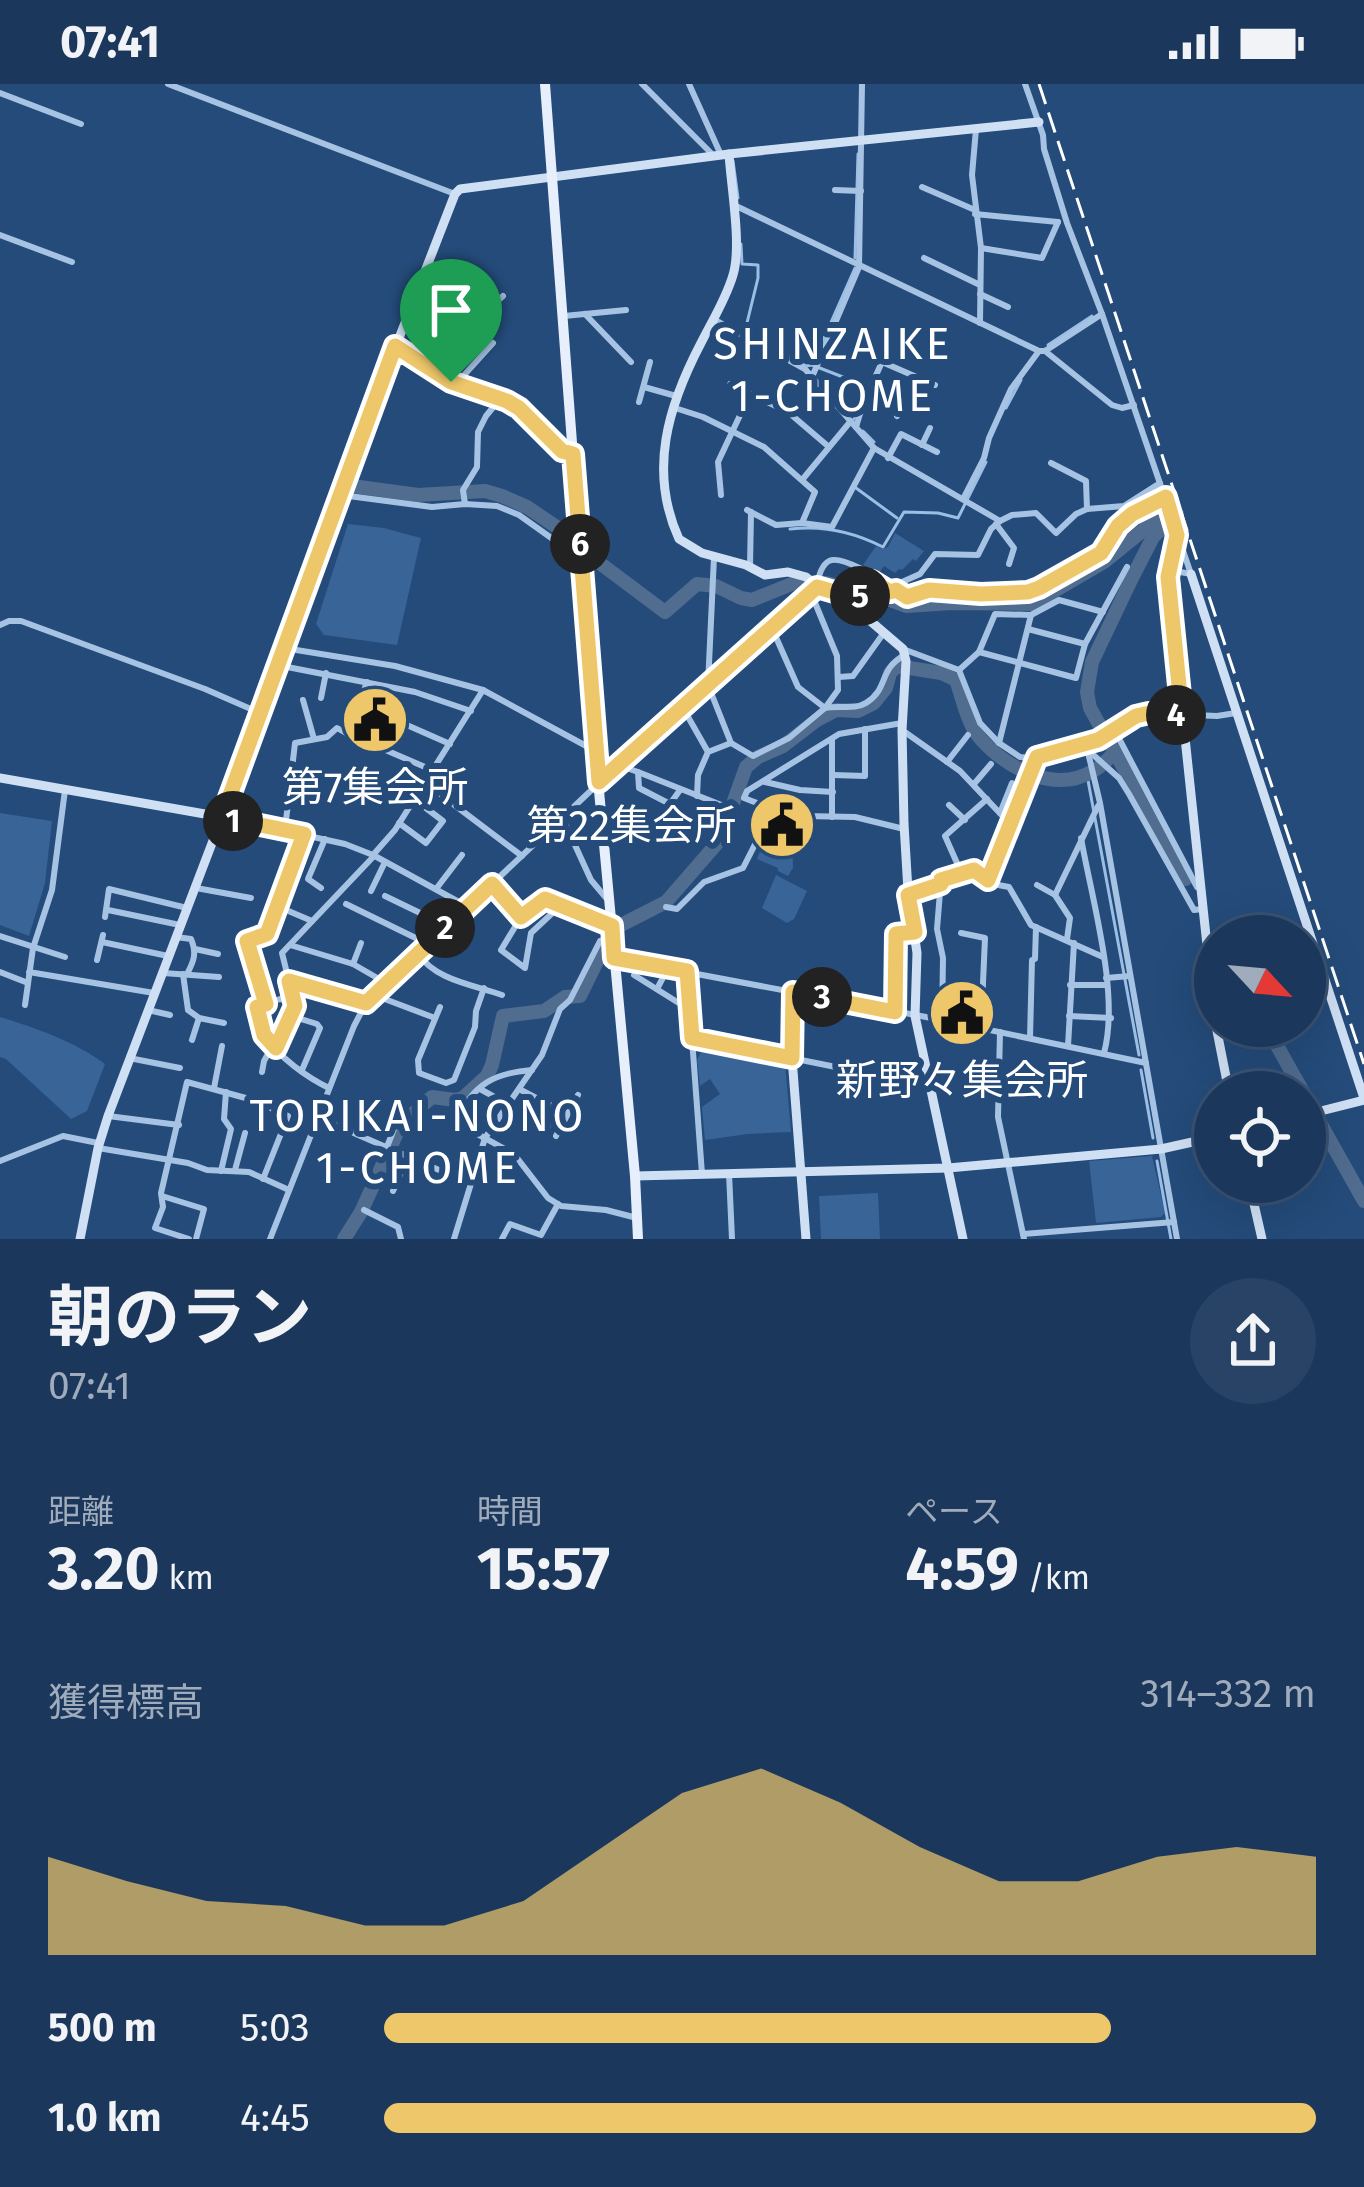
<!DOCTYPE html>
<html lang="ja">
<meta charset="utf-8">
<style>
:root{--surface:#1b385c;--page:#284365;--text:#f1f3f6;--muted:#a0acbb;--line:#395272;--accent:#eec76b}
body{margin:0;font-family:"Fira Sans","Noto Sans JP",sans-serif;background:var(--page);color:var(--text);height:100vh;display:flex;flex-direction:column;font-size:45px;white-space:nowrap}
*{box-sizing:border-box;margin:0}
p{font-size:39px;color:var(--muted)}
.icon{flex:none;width:66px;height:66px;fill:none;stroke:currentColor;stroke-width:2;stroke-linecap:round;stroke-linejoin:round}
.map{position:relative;height:1155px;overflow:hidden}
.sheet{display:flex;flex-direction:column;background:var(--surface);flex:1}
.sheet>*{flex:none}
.needle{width:78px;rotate:116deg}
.fabs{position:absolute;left:1194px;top:831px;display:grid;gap:24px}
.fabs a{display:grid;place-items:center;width:132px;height:132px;border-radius:50%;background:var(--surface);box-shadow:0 12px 48px #0002,0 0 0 3px var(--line);font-size:60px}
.pin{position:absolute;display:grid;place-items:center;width:102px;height:102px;color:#fff;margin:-123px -51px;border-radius:50% 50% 50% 0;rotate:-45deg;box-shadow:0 0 12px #0007}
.pin .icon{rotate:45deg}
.km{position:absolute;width:60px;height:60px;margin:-30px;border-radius:50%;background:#222;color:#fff;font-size:33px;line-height:60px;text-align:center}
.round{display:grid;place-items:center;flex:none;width:126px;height:126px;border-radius:63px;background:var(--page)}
.head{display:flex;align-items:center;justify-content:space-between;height:204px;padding:0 48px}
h1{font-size:66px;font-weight:700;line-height:90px}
.metrics{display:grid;grid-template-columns:repeat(3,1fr);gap:18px;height:204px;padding:12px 48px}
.metrics div{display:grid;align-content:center}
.metrics b{font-size:60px;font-weight:700}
.metrics small{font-size:33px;font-weight:400}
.metrics p{font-size:33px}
.chart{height:336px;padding:24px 48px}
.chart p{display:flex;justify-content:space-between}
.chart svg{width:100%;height:216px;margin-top:12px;fill:var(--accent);opacity:.7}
ul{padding:0 48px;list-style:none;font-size:39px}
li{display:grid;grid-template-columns:192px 144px 1fr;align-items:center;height:90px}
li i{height:30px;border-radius:15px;background:var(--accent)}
.status{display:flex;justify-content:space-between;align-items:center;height:84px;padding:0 60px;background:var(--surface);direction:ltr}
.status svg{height:33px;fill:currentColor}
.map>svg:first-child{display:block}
.green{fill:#386498}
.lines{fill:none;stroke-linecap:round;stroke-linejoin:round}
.stream{stroke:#9bbee5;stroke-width:3}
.river{stroke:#506c8f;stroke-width:14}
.street{stroke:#a7c3e4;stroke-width:6}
.secondary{stroke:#d0e0f4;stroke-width:9}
.primary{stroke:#e7effc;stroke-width:10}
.rail{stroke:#fff;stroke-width:3;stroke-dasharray:21 9;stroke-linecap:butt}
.route-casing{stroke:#fff;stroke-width:24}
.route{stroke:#eec76b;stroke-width:15}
.labels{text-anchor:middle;stroke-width:12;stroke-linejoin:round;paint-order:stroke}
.poi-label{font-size:42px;fill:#fff;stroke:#244b7a}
.neighbourhood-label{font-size:45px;letter-spacing:3px;fill:#fff;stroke:#244b7a}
</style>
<div class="status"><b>07:41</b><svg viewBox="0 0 49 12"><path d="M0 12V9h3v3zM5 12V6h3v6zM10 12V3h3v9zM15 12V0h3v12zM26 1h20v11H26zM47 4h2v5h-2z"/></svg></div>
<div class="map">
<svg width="1364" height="1155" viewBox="0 0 1364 1155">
<rect width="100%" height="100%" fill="#244b7a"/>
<g class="green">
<polygon points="348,440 384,444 421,454 397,561 324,551 316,540"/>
<polygon points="895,449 924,467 916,477 913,475 902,486 899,485 895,489 884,482 877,492 863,481 876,462 883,465 888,463"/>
<polygon points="0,729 52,737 45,799 29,852 0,841"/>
<polygon points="770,744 792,748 793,784 788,792 778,787 778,784 757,775"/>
<polygon points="776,791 807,807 794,835 787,839 762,824"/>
<path d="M0,933C36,944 74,957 105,980L87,1027L71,1035L6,975L0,973Z"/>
<polygon points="704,962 785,979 791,1048 748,1050 705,1056 702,1023 720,1010 710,995 700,1002 697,976"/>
<polygon points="1152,1072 1165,1129 1161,1133 1096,1139 1089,1077"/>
<polygon points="878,1109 880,1155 821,1155 819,1112"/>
</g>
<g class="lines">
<g class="stream">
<polyline points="733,77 738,114"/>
<polyline points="741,160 742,180 758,181 758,194 745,247 806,282 812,281 866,302 854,335"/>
<polyline points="855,174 858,70"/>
<polyline points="1048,261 1092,232"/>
<polyline points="813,279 855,184"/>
<polyline points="1006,324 1021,296"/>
<polyline points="863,347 874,358"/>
<polyline points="856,404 897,434"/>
<path d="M790,445C823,441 854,448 883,463L904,428L938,429L958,434L986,378"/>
<polyline points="254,621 340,396"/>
<polyline points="1087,691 1139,971"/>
<polyline points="1141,986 1153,1054"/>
<polyline points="1157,1077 1171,1155"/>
</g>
<g class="river">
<polyline points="352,402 418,411 485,407 502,412 527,423 567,450 589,471 665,528 697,500 716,502 741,514 752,516 804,495"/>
<polyline points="1177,430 1153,453 1131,496 1092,578 1087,608 1090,624 1104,649 1186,795"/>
<polyline points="826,499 871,509 906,522 952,519 1032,520 1104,478 1163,430 1177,430"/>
<polyline points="1266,942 1303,1008"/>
<polyline points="1305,1012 1364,1117"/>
<path d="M344,1155L361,1128L401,1040L432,1013L455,1016L463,1014L487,992L492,981L503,932L544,927L565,913L580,912L610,851L621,841L666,818L720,756L746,683L758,673L783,662L817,636L836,626L858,627L874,619L886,604L890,589L897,582L941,589L956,596C962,612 966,635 976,649C1001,682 1053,711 1093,687C1101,683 1108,675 1114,669"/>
</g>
<g class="street">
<polyline points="168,0 455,110"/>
<polyline points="642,0 714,72"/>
<polyline points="689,0 721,71"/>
<polyline points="1025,0 1043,51 1044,65 1067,139 1102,230 1191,490 1175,487 1168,493"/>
<polyline points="0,9 81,40"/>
<polyline points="976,45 972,91 981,164 980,239"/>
<polyline points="922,103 975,126"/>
<polyline points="835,106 861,107"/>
<polyline points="734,121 1039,267"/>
<polyline points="975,130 1058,138"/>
<polyline points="0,151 72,178"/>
<polyline points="981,164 1042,174 1058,138"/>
<polyline points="924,174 980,201"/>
<polyline points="420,200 474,237"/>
<polyline points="980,210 1008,223"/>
<polyline points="409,228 452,258 503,212"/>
<polyline points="585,230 631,278"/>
<polyline points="564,232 626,226"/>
<polyline points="713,235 805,285 874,364 1000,437 1012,431 1036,429 1056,449 1076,430 1087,425 1124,422 1160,399"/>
<polyline points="396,262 451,299 507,317 519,324 562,367 573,370"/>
<polyline points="1045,267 1112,321 1122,324 1134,321"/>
<polyline points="812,293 859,183 862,0"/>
<polyline points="456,300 493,259"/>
<polyline points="730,300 788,328 829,363"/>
<polyline points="644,303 676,312"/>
<polyline points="868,310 900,326"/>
<polyline points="639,318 650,278"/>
<polyline points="675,324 703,333 764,363 815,408 802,439"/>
<polyline points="897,332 903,321"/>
<polyline points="856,343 863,320 882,278 935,301"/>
<polyline points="922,361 930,344"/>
<polyline points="888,374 901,350 937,368"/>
<polyline points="1051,379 1086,397 1087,425"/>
<polyline points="802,396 850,338"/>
<polyline points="341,411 432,423 465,420 497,422 519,431 578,473"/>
<polyline points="721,411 718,378 750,310"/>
<polyline points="963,415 984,374 989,354 1011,305 1039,267 1045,267 1102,230"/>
<polyline points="465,420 463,406 477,383 478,348 486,332 500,315"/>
<polyline points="747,426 776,441 802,439 832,443 874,364"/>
<polyline points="996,440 1014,464 1009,480"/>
<polyline points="714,473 708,601 731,659 753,672 789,654 825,624 838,606 837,572 811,509"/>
<polyline points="750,483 751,428"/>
<polyline points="1169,489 1177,456"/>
<polyline points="893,502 920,490 935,470 978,471 991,445 1000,437"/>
<polyline points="856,518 872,497 890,509 896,506"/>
<polyline points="0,541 9,537 21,537 205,605 260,629"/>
<path d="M771,542L798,603L825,624C839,621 855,626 866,619C889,605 878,585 905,571"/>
<polyline points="1028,545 1085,560"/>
<polyline points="284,564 395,582 483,606"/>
<polyline points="903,565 959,586 980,639 999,659 1020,673 1031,674 1086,660 1124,637 1149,629 1217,632 1236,629"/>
<polyline points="979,568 1076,594 1085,560 1127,483"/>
<polyline points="277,581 415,608 471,627"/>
<polyline points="959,586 979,568 995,530 1031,531 1059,516 1103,528"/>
<polyline points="839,593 853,592 883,550"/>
<polyline points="321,614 326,589"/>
<polyline points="303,616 314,655"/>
<polyline points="359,620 367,598"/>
<polyline points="683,624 708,668"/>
<polyline points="902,639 839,650 747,707 744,714 780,728 805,732 855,733 904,745"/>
<polyline points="1114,645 1197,803"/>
<polyline points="902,646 960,687 1011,741"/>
<polyline points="832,655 832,733"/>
<polyline points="999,659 1031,531"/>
<polyline points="1086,660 1100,719 1177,1155"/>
<polyline points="1090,668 1119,694 1129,710 1194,826 1203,825"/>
<polyline points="947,678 968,651"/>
<polyline points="621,682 638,688 639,704 670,720 680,706"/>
<polyline points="432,686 346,649 359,620 450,660"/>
<polyline points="638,688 729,724"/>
<polyline points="833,691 865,692 865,645"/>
<polyline points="424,698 522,772"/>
<polyline points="765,698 800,706 833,708"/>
<polyline points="974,700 991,680"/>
<polyline points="697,712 698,691 708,668 731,659"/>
<polyline points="987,715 945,752 961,788 974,786 993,800 1009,803 1031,841 1103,873"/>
<polyline points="949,721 965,736"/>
<polyline points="1000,729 1012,699"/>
<polyline points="222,733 345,760 373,771 468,823"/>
<polyline points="563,735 591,796 607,815"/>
<polyline points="399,739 426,759 443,737 414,715"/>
<polyline points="285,745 295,659 327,653 337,644 346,649"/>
<path d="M1081,754C1092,816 1120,910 1104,969"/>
<polyline points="373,771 395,746 483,606 588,663 595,664"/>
<polyline points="988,796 1037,673"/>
<polyline points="492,800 521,833"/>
<polyline points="1037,801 1055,811 1070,834 1067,855"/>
<polyline points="196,804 251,814"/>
<polyline points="321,804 308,795 325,755"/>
<polyline points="436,805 462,771"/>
<polyline points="371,807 385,778"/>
<polyline points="910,810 941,800"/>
<polyline points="1055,811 1098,722"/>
<polyline points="385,812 447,842"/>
<polyline points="346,820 428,860"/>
<polyline points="561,821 531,849 525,884 501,866 521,833 546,815 609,841"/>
<polyline points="279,823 312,837"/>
<polyline points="666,823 677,825 704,798 743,784 773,725"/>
<polyline points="108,826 180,841"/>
<polyline points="105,833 109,805 187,824"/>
<polyline points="961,849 985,854 981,944"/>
<polyline points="0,852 65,873"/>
<path d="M176,853L191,855C197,869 194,877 187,890"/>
<polyline points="102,858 168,872"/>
<polyline points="290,861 353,880 386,899"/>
<polyline points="195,865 218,870"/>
<path d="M418,869C434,896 474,901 502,911"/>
<polyline points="617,875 942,936 1146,979"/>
<polyline points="97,876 103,851"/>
<polyline points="353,880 361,859"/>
<polyline points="687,887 702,1090"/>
<polyline points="0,888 28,899"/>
<polyline points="29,888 154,909"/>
<polyline points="163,889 219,893"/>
<polyline points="183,890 188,926 199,934 224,939"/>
<polyline points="634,891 690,926"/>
<polyline points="1106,894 1130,892"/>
<polyline points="289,897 366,919"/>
<polyline points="1070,901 1106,901"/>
<polyline points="657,905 668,884"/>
<polyline points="374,911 435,934"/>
<polyline points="265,920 247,857 267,850 304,750"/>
<polyline points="25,921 33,864 52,806 65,706"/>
<polyline points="262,921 280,915 293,916"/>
<path d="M257,923C259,932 261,944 266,952C278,973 308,994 329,1004"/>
<polyline points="440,923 418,976 419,989 446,999 454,996 475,943 476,927 484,904"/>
<polyline points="148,926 170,931"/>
<polyline points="895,928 896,850 915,848"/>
<polyline points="291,932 317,940 320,944 302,986"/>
<polyline points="1069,932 1111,934"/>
<polyline points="942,936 943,874 937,845 941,796 961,788"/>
<polyline points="1000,948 998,1033 1024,1155"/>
<polyline points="692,954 930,1002"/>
<polyline points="1030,954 1032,876 1035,875 1036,843"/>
<polyline points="192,956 199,934"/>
<polyline points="1068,962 1074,859"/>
<polyline points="276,964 295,922 282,869 374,772"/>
<polyline points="129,974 180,984"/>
<path d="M532,986C494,989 474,1000 457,1035L459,1040L514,1070L548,1114L561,1122L606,1126L637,1134"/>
<polyline points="262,988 264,977 273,961"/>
<polyline points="214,1004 222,962"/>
<polyline points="480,1005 548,1042"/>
<polyline points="519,1005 567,1030"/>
<polyline points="108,1032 179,1041"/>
<polyline points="319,1034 469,1099"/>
<polyline points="556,1052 578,1011"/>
<path d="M387,1063C392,1049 400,1036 395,1021"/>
<polyline points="98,1064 188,1079 207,1086 249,1088 289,1106"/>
<polyline points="0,1077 63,1052 98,1059"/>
<polyline points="235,1086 245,1049"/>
<polyline points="221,1087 231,1045 224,1035 226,1008"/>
<polyline points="729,1089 732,1155"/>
<polyline points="393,1107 408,1073"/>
<polyline points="162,1112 204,1125 196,1155"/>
<polyline points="364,1126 398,1143 401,1155"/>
<polyline points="1023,1150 1174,1138"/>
<polyline points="189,1155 155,1144 163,1123 161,1109 187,998 253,1016 288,1032 263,1095"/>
<path d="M270,1155L354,942L366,919L600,698L817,503C818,495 820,482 829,477C844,469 892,504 907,513L929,507L981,510L1027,508L1039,504L1101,469L1118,442L1132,430L1166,413"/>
<polyline points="454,1155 485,1054 542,971 560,925 570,916 600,857 612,852"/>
<polyline points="502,1155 510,1140 541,1151 558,1120"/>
</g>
<g class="secondary">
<path d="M729,70C731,102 742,162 733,191C726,215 712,237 701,259C668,322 648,387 679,455L702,469L746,481L765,491L788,488L806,493L825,508L848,512L856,518L868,535L903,565L906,577L902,646L904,740L908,807L917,869L915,932L963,1155"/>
<polyline points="1191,490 1364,1014"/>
<polyline points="1168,493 1215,937"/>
<polyline points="0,694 222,733"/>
<polyline points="793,908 792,974 806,1155"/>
<polyline points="1216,942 1229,1008"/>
<polyline points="1305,1031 1364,1016"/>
<polyline points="635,1092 948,1084 1161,1065 1215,1053"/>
<polyline points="1249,1098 1262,1155"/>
<polyline points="80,1155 98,1064 108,1032 222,733 396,262 455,110 460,105 729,70 1039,38"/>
</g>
<polyline class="primary" points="545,0 595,664 635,1092 638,1155"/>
<polyline class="rail" points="1039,0 1364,980"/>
</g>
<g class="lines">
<g class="route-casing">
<polygon id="route" points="395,262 451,298 507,317 519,324 562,367 573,370 599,698 817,503 848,512 856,518 872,497 890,508 896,506 907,513 929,506 981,510 1028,508 1039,504 1101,469 1118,442 1132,430 1166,413 1177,451 1168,493 1182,631 1149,629 1136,632 1098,656 1037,673 988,796 974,786 941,796 941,800 908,811 915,848 896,850 895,928 793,908 792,974 692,954 687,887 614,874 612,842 545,815 521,833 492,800 366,919 289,897 295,922 276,964 264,951 257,923 266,920 247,857 267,850 304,750 222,733"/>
</g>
<use href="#route" class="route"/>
</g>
<defs>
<g id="civic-disc" transform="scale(3.45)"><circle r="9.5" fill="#eec76b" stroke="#244b7a"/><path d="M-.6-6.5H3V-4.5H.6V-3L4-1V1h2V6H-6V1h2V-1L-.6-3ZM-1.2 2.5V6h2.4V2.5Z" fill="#111"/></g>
</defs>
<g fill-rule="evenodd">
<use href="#civic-disc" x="375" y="636"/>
<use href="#civic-disc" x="782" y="741"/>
<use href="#civic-disc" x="962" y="929"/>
</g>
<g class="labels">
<g class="poi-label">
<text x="375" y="718">第7集会所</text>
<text x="736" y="756" text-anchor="end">第22集会所</text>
<text x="962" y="1011">新野々集会所</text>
</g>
<g class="neighbourhood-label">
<text x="833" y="275">SHINZAIKE<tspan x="833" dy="52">1-CHOME</tspan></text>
<text x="418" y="1047">TORIKAI-NONO<tspan x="418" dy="52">1-CHOME</tspan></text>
</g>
</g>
</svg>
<div class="fabs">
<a><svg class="needle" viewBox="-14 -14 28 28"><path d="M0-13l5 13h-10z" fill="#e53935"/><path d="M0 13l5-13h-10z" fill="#a0acbb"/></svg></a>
<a><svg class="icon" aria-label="locate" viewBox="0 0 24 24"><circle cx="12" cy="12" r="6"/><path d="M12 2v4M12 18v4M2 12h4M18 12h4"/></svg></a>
</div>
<div class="pin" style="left:451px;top:298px;background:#1e9e55"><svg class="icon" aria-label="arrive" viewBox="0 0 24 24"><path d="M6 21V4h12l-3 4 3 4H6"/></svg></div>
<b class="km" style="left:233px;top:737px">1</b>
<b class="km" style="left:445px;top:844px">2</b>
<b class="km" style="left:822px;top:913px">3</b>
<b class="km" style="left:1176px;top:631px">4</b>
<b class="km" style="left:860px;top:512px">5</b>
<b class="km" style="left:580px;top:460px">6</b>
</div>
<section class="sheet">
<div class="head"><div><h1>朝のラン</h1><p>07:41</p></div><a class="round"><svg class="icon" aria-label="share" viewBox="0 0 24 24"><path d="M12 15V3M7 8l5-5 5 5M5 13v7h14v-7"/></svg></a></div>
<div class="metrics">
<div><p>距離</p><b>3.20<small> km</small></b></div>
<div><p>時間</p><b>15:57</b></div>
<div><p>ペース</p><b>4:59<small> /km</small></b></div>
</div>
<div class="chart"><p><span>獲得標高</span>314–332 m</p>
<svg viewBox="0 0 160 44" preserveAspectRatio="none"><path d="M0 44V24L10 29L20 33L30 34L40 38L50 38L60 33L70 22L80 11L90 6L100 13L110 22L120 29L130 29L140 24L150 22L160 24V44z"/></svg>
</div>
<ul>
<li><b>500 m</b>5:03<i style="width:78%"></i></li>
<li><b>1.0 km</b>4:45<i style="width:100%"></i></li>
</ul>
</section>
